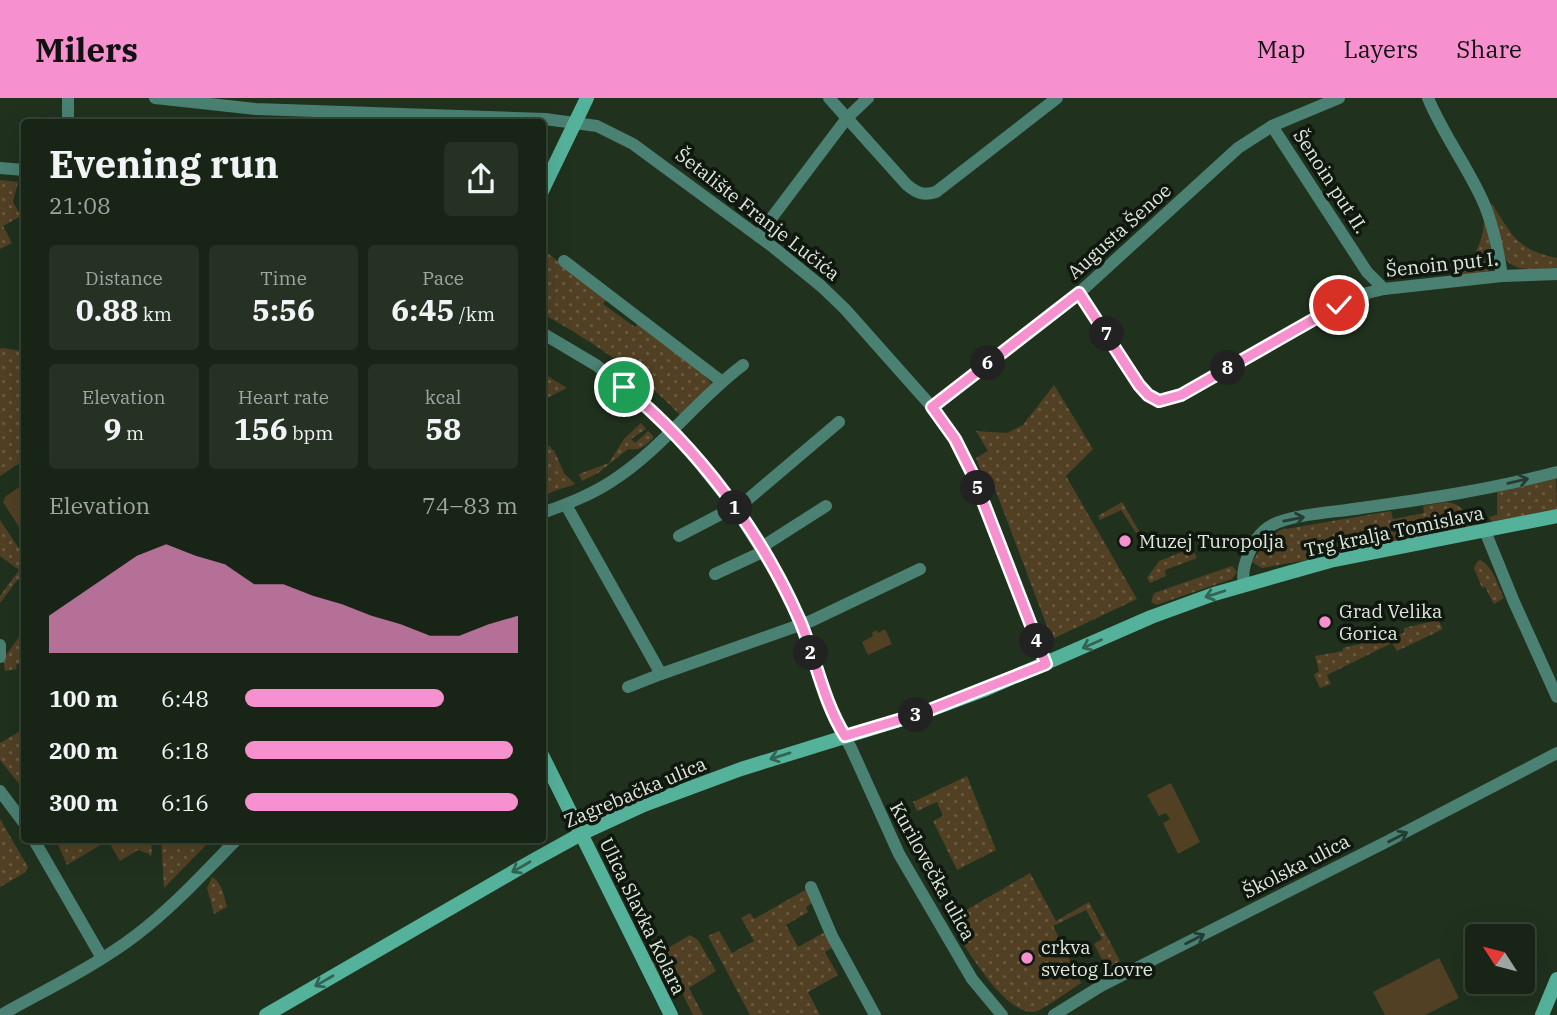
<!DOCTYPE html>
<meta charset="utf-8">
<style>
:root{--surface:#182516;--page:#253123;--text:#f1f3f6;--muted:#9fa5a1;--line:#364235;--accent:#f790ce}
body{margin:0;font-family:"IBM Plex Serif",serif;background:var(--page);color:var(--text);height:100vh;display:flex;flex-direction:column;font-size:26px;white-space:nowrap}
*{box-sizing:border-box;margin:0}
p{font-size:23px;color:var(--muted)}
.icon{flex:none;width:38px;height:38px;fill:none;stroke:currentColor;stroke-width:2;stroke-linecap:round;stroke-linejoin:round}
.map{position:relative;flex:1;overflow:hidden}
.details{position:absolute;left:21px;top:21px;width:525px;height:724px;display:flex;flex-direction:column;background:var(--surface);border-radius:7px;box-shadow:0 7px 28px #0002,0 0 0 2px var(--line)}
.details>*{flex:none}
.needle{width:46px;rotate:306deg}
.controls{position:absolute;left:1465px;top:826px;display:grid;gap:14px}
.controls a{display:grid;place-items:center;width:70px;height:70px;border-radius:7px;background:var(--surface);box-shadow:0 7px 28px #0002,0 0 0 2px var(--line);font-size:35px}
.pin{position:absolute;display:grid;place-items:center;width:60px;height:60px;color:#fff;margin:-30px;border:4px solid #fff;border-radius:50%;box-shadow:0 2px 7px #0007}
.km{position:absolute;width:35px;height:35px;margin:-18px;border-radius:50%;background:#222;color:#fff;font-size:19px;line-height:35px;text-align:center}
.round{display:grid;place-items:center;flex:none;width:74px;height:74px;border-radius:7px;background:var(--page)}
.headline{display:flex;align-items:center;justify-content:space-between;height:119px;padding:0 28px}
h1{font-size:38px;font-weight:700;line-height:52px}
.stats{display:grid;grid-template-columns:repeat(3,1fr);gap:10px;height:119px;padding:7px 28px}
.stats div{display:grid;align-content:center;border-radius:7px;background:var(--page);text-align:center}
.stats b{font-size:30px;font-weight:700}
.stats small{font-size:19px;font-weight:400}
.stats p{font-size:19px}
.chart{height:196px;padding:14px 28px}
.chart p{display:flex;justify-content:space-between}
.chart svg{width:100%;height:126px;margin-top:7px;fill:var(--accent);opacity:.7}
ul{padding:0 28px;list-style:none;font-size:23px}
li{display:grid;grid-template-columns:112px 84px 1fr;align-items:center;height:52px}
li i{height:18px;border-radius:9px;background:var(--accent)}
header{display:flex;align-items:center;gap:42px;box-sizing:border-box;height:98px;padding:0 35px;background:var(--accent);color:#111}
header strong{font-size:33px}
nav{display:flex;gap:38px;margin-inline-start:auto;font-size:24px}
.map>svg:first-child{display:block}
.grass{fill:url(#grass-dots)}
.garden{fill:#514024}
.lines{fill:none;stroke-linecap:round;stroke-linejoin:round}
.street{stroke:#4a8172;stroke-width:12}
.secondary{stroke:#55b29a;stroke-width:14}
.oneway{stroke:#243c31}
.oneway2{stroke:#326454}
.route-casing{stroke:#fff;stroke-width:14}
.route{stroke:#f790ce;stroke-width:9}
.poi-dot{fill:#f790ce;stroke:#0f170e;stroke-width:2.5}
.labels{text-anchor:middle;stroke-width:7;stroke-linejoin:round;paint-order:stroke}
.street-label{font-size:19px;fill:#dde7db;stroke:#0f170e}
.poi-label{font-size:19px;fill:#dde7db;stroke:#0f170e;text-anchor:start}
</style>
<header>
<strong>Milers</strong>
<nav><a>Map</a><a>Layers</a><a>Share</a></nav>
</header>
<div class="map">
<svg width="1557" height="917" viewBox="0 0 1557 917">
<defs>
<pattern id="grass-dots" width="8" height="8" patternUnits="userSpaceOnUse" patternTransform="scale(1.75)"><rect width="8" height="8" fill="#514024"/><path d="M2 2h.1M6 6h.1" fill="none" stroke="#6a5c43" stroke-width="1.8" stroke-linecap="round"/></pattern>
</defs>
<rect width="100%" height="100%" fill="#20311e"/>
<g class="grass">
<polygon points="0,82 18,84 13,104 21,118 3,128 12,145 0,151"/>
<path d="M1492,106C1513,138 1517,152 1557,160V170C1540,170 1514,176 1504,159L1490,107Z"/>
<path d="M1484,122H1486L1493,164C1488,180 1474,177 1459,178C1474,161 1483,145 1484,122Z"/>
<path d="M542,151L590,187V190L606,202L603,206L635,229L639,224L697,270V274H701L712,286L680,317C640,275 593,244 543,216Z"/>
<polygon points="2,250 23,253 24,256 24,362 0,378 0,251"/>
<polygon points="543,275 567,290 543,302"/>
<polygon points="1054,287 1093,351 1066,378 1137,501 1046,544 1042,534 1048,531 991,380 984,382 976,360 988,353 976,333 1007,335 1023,327"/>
<path d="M641,325L646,331L631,341L635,345L648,333L654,339C645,348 641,353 628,351L598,375L582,383L579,376L609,365L624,341Z"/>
<polygon points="550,348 552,352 554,352 564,375 575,386 543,397 543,351"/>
<polygon points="1556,380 1557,415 1492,424 1489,419 1497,417 1497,394"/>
<polygon points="1122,404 1142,438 1149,455 1121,412 1100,422 1098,418"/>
<path d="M1446,404C1462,405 1469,418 1475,432L1262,470L1252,464L1265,444L1280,432L1391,413L1393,421L1424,415L1423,408Z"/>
<polygon points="0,422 24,458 24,486 18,481 0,505 0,498 19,472 0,458"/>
<polygon points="1192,450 1197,460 1165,472 1166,478 1150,485 1147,480 1159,463"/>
<path d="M1480,462C1493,468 1498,488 1504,500L1494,506L1485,489L1482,490L1474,470L1477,464Z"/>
<polygon points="1232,468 1237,474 1232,481 1156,507 1151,504 1154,495"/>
<polygon points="1438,522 1443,531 1397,553 1392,545 1327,577 1331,586 1320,590 1314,577 1319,573 1315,558 1343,553 1343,550 1404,535 1404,530"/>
<polygon points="24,532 24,563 16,567 17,571 5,573 3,561"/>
<polygon points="24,631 24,692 0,662 0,645"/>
<polygon points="967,678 996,752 957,772 933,723 943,718 937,704 917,713 913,704"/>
<polygon points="0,721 28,769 26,774 0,789"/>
<polygon points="56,742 104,742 99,748 67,767"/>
<polygon points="151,742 152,757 150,758 149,756 138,752 120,763 111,748 118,743"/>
<polygon points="161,742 211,742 164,790"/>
<path d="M1030,775L1056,823L1089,804L1120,863L1107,871L1094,846L1102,841L1086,812L1053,828L1081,885C1072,891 1041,913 1034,914C1005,917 966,850 953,829L951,821Z"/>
<path d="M212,779C222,784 224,798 227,809L214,816L207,790Z"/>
<polygon points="807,791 813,804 806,809 808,814 786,827 798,849 825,834 832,850 825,854 838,877 808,894 820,917 750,917 708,838 719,833 732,855 754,843 741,820 750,815 754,821"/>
<polygon points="690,837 698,842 716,873 689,890 703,917 693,917 672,874 659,880 652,864 658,856"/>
</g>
<g class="garden">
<polygon points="24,386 24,437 3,404 6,398"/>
<polygon points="885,531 892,546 868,557 862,544 873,538 872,535 876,532 878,535"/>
<polygon points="1171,685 1200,744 1178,756 1163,725 1170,721 1166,715 1159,718 1147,697"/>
<polygon points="1439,860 1459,900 1425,917 1385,917 1373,894"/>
</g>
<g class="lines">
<g class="street">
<polyline points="68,0 68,24"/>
<polyline points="155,0 256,11 545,21 597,28 633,46 773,149 821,188 845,211 932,309 955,341 972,375 1046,566"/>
<path d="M829,0L907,87C917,95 923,98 936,94L1057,0"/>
<path d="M1428,0C1442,34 1463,62 1479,95C1492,120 1498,150 1502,178"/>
<polyline points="1272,28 1367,174 1384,191"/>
<polyline points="0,70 24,72"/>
<polyline points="758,138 847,20 868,0"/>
<polyline points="564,163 721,283"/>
<polyline points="1079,195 1139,287 1148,297 1159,304 1181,297 1339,207 1363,196 1384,191 1502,178 1557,176"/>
<polyline points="542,235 596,267 643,304 681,342 735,410 785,489 802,527 835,622 851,650 899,756 972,881 1002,917"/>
<polyline points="932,309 1079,195 1238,50 1272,28 1339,0"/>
<polyline points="566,407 661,576 811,523 920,471"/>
<path d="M542,415C567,406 591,397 612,383C661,352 696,302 743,267"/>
<polyline points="1485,433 1514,504 1557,599"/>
<polyline points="679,438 746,403 839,324"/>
<polyline points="715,476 758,456 768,445 826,408"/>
<path d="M1244,487C1240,468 1254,436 1272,427C1292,416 1338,414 1361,410C1427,401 1493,391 1557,374"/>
<polyline points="0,547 0,559"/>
<polyline points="628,589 661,576"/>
<polyline points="0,693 24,725"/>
<polyline points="34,742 102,860"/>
<polyline points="811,789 832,838 875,917"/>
<path d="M1,917C45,892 94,869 135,838C172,810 204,775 236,742"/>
<polyline points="1054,917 1101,888 1388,743 1557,655"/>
</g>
<g class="secondary">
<polyline points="542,93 587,0"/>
<polyline points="542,657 671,917"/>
<polyline points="266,917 532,763 581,736 644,707 741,671 922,615 984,592 1151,519 1214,496 1330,463 1557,418"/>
<polyline points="1542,917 1557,881"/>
</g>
</g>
<defs><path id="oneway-shaft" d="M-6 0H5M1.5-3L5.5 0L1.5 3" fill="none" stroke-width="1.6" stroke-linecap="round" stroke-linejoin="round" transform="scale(1.75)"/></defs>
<g class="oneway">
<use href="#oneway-shaft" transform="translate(1518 383) rotate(-13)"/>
<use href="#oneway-shaft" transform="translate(1294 421) rotate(-11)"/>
<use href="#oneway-shaft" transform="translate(1398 739) rotate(-27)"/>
<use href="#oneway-shaft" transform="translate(1195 841) rotate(-27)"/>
</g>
<g class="oneway2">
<use href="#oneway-shaft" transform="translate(1215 496) rotate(162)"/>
<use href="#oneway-shaft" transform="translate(1092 546) rotate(156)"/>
<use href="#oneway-shaft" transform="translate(780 658) rotate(163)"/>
<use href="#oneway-shaft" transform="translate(521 769) rotate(150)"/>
<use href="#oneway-shaft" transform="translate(324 883) rotate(150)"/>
</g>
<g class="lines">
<g class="route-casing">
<path id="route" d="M624,289C699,351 761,434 800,523C816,561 823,603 845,638L922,615L1046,566L972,375L955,341L932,309L1079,195L1139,287L1148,297L1159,303L1181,297L1339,207"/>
</g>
<use href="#route" class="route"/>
</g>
<g class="poi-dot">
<circle cx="1125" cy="443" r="7"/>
<circle cx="1325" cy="524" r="7"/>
<circle cx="1027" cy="860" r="7"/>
</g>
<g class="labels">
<g class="street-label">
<text transform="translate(1331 83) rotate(57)" y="7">Šenoin put II.</text>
<text transform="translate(758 116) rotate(38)" y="7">Šetalište Franje Lučića</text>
<text transform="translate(1119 133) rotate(-42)" y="7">Augusta Šenoe</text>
<text transform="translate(1442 166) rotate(-6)" y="7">Šenoin put I.</text>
<text transform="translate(1394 433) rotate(-12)" y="7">Trg kralja Tomislava</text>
<text transform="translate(635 694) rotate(-23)" y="7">Zagrebačka ulica</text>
<text transform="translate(1296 768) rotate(-27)" y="7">Školska ulica</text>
<text transform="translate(933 773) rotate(61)" y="7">Kurilovečka ulica</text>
<text transform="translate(643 818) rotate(64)" y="7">Ulica Slavka Kolara</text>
</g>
<g class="poi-label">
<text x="1139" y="450">Muzej Turopolja</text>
<text x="1339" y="520">Grad Velika<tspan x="1339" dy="22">Gorica</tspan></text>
<text x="1041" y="856">crkva<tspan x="1041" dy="22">svetog Lovre</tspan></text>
</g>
</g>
</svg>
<div class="controls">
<a><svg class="needle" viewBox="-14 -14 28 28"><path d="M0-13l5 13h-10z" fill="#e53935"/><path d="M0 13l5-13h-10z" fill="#9fa5a1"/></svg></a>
</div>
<div class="pin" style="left:624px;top:289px;background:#1e9e55"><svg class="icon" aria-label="arrive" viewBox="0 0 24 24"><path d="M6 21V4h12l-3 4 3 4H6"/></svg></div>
<div class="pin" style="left:1339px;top:207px;background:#d93025"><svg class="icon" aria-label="check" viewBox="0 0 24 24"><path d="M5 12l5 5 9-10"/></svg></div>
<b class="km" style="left:735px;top:410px">1</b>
<b class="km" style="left:811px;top:555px">2</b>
<b class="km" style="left:916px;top:617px">3</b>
<b class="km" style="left:1037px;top:543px">4</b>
<b class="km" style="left:978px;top:390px">5</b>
<b class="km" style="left:988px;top:265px">6</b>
<b class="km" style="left:1107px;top:236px">7</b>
<b class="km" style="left:1228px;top:270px">8</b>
<section class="details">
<div class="headline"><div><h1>Evening run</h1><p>21:08</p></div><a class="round"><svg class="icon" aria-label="share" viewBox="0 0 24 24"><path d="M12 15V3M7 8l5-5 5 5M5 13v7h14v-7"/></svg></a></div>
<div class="stats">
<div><p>Distance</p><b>0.88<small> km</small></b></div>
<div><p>Time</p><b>5:56</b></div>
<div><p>Pace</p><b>6:45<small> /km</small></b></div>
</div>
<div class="stats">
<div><p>Elevation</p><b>9<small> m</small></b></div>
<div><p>Heart rate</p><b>156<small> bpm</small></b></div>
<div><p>kcal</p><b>58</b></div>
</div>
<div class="chart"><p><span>Elevation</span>74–83 m</p>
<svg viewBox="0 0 160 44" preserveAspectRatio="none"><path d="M0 44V31L10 24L20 17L30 10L40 6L50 10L60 13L70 20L80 20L90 24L100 27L110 31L120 34L130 38L140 38L150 34L160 31V44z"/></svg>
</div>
<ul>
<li><b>100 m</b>6:48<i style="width:73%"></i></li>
<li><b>200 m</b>6:18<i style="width:98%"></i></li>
<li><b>300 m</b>6:16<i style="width:100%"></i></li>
</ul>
</section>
</div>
